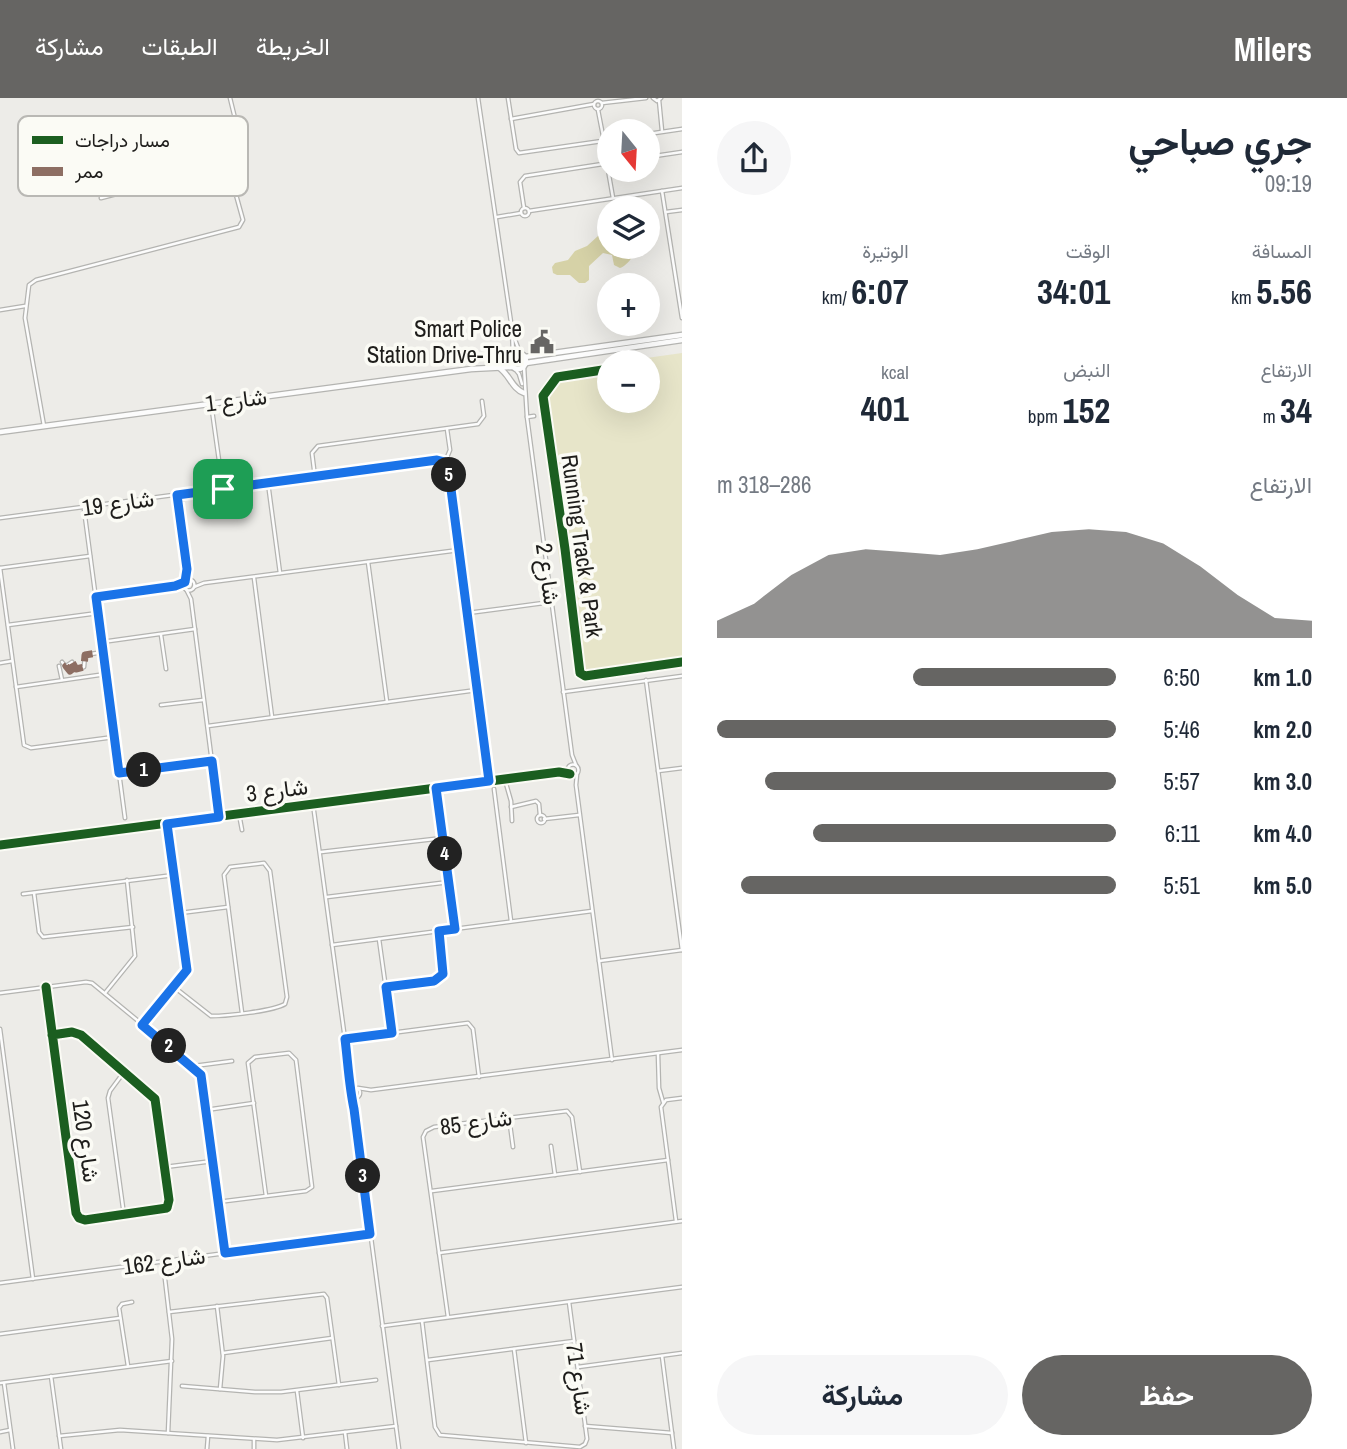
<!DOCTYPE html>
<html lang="ar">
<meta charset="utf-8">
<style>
:root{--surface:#fff;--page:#f6f6f7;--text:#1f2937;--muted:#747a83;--accent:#666563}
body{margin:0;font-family:"Archivo Narrow",Vazirmatn,sans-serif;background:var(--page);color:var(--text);direction:rtl;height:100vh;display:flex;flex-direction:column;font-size:26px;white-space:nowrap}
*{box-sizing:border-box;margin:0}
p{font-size:23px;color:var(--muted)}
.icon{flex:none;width:38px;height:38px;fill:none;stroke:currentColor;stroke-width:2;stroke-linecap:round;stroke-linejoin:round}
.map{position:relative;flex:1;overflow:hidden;direction:ltr}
.panel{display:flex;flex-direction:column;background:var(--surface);width:665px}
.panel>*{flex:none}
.needle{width:46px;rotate:162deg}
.buttons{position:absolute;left:597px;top:21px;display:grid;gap:14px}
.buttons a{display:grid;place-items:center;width:63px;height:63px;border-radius:50%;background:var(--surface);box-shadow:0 7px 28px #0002;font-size:35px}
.pin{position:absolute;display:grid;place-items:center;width:60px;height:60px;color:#fff;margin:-30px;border-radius:14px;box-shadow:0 4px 10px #0006}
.km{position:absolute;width:35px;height:35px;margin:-18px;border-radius:50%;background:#222;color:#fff;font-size:19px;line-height:35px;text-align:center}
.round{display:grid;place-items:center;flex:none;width:74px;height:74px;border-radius:37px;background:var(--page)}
.headline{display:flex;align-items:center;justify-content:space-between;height:119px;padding:0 35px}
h1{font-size:38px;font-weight:700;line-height:52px}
.figures{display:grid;grid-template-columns:repeat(3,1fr);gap:10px;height:119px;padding:7px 35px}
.figures div{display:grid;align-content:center}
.figures b{font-size:35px;font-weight:700}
.figures small{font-size:19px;font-weight:400}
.figures p{font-size:19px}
.chart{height:196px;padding:14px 35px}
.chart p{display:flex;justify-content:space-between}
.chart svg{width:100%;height:126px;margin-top:7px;fill:var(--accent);opacity:.7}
.cta{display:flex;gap:14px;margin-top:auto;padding:14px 35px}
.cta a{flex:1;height:80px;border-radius:42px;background:var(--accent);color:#fff;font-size:28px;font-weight:700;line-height:80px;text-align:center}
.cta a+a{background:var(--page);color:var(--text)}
ul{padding:0 35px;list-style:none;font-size:23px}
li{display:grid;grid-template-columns:112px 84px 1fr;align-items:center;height:52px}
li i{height:18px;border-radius:9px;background:var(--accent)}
header{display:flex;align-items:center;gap:42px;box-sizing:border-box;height:98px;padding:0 35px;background:var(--accent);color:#fff}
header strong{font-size:33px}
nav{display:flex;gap:38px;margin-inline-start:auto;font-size:24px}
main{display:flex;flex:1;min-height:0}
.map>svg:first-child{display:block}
.green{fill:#e7e5c9}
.water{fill:#d6d2a7}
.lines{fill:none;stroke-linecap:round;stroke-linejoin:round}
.minor-casing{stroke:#b4b4b1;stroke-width:5}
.tertiary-casing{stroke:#b4b4b1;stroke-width:7}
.minor{stroke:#fcfcfc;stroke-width:2.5}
.tertiary{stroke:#fcfcfc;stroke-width:4.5}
.quiet{stroke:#8d6e63;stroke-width:7;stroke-dasharray:14 7;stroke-linecap:butt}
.cycleway-casing{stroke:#fbfbf5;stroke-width:13}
.cycleway{stroke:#1b5e20;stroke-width:9}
.route-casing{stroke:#fff;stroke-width:14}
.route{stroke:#1a73e8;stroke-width:9}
.labels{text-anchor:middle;stroke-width:7;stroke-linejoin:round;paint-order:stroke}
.poi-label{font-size:23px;fill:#1e1d1b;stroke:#fbfbf5;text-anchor:end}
.street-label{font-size:23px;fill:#1e1d1b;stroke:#fbfbf5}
.key{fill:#fbfbf5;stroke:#b9b8b4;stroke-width:2}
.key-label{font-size:19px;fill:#1e1d1b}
</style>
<header>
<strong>Milers</strong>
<nav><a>الخريطة</a><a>الطبقات</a><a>مشاركة</a></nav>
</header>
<main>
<section class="panel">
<div class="headline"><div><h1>جري صباحي</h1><p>09:19</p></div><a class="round"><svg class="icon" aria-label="share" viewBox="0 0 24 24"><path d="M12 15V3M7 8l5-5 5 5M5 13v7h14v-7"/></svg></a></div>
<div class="figures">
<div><p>المسافة</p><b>5.56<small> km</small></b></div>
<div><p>الوقت</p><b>34:01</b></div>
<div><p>الوتيرة</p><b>6:07<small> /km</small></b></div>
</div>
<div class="figures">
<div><p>الارتفاع</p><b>34<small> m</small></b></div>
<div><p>النبض</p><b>152<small> bpm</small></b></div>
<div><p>kcal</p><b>401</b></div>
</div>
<div class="chart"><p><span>الارتفاع</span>286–318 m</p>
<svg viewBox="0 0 160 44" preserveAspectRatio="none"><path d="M0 44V38L10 32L20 22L30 15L40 13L50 14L60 15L70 13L80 10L90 7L100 6L110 7L120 11L130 19L140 29L150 37L160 38V44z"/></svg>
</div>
<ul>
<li><b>1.0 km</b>6:50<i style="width:51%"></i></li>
<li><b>2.0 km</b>5:46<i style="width:100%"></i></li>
<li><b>3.0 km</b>5:57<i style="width:88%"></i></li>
<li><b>4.0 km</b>6:11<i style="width:76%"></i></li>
<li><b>5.0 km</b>5:51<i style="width:94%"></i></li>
</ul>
<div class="cta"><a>حفظ</a><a>مشاركة</a></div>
</section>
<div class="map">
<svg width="682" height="1351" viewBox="0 0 682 1351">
<rect width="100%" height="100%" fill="#edece8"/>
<polygon class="green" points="682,255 682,570 581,583 575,579 537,295 553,274 609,266 609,303 648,303 648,264 618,264"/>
<path class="water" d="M598,138H609V149H630L634,153C634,159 626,168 620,170L614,167L612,157L603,155L589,168V182L585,185H579L570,177H557L553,175L552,169L555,165L568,162L575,153L587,148Z"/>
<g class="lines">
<g class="minor-casing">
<g id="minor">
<polyline points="478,0 512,231 513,257"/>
<polyline points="508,0 516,51 519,55 609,42"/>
<polyline points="653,0 657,3 661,0"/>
<polyline points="659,2 662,33"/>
<circle cx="598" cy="7" r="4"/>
<polyline points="602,5 646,0"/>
<polyline points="598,12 604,43"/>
<polyline points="511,21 594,6"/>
<polyline points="648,36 682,31"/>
<polyline points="648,59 682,54"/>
<polyline points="607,66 613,100"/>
<polyline points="662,93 682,220"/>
<polyline points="101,100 243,63 244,57 230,0"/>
<circle cx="525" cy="114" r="4"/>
<polyline points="524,110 520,84 525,78 609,65"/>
<polyline points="529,113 682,90"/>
<polyline points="666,114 682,112"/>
<polyline points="497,119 521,115"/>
<polyline points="0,212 25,208"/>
<polyline points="514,239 520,255"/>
<polyline points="524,269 527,319 572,657 576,667"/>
<polyline points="515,271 519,276 522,286"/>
<polyline points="211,305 223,391"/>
<polyline points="527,319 534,318"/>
<polyline points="44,328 25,220 29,187 36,182 239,129 243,122 228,68"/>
<polyline points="445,364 448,370 489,682"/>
<polyline points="445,364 450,352 447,331"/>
<polyline points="315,379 312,355 318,348 478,326 484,318 482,303"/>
<polyline points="268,385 280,475"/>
<polyline points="177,397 187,471 185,483"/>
<polyline points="84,411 125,720"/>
<polyline points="0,420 437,362 445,364"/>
<polyline points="368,464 387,604"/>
<polyline points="0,470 24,647 31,650 114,639"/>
<polyline points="0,470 90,458"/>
<polyline points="254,480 272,619"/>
<circle cx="189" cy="487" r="5.5"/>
<polyline points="194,489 204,485 459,452"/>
<polyline points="186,491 191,501 219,719"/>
<polyline points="96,499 175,488 185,484"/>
<polyline points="468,515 551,504"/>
<polyline points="8,527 98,515"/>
<polyline points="161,537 166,571"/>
<polyline points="102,544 195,531"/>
<polyline points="62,564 66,569"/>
<polyline points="0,565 12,563"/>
<polyline points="59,568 62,582"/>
<polyline points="75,569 70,573 66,568 72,564 76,571 84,569 85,557 103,554"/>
<polyline points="646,582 682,852"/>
<polyline points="16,589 106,576"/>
<polyline points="563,594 682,578"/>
<polyline points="161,607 203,602"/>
<polyline points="208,628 477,592"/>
<circle cx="573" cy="672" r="5.5"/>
<polyline points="658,673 682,670"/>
<polyline points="119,675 212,663"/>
<polyline points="577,676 576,687 612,962"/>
<polyline points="505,682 511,703 512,723"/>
<polyline points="494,691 511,823"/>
<polyline points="436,692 455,831"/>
<polyline points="313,706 350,978 350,993"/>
<polyline points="511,709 536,703 539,706 540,717"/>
<polyline points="239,716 242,732"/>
<circle cx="541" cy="721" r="4"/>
<polyline points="544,721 579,717"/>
<polyline points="0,747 559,674 570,676"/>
<polyline points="321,754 443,740"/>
<polyline points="34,795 39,834 43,839 133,829"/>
<polyline points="23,796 174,777"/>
<polyline points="327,799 449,784"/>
<polyline points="180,815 228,809"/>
<polyline points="379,841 392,934"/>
<polyline points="332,847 592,813"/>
<polyline points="599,863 682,852"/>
<polyline points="46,889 76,1115 79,1120 85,1122 167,1110 169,1102 155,1001 81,937 72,934 52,937"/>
<path d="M174,889L211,918C227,918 273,913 285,906L287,899L270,773L264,765L230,769L224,777L242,915"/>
<polyline points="386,889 443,881 445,874 439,833"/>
<polyline points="0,895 86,884 92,885 199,973 202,982 225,1155"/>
<polyline points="105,895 135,858 127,782"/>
<polyline points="143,926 185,875 187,870 167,726"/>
<polyline points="0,931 33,1181"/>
<polyline points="345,941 468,925 473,931 479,979"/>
<polyline points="658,956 659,990 663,1004"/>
<polyline points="194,968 232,963"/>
<circle cx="355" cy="995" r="5"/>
<polyline points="358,990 371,992 682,952"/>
<polyline points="351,998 354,1011 399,1351"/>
<polyline points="206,1012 254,1005"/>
<polyline points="509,1019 513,1049"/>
<polyline points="551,1048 555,1077"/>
<polyline points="165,1069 213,1063"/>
<polyline points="432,1093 668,1062"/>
<polyline points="218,1104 306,1093 312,1089 296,962 289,955 255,959 248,965 266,1098"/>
<polyline points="124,1117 108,1000 110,993 124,974"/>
<polyline points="676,1123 661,1009 666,1002 682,1000"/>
<polyline points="439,1155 682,1123"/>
<polyline points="163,1164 172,1241 168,1335"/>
<polyline points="0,1185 370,1136"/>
<polyline points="217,1208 223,1258 220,1291"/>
<polyline points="169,1214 324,1196 327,1200 339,1287"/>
<polyline points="448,1219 423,1039 426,1033 434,1029 567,1013 572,1019 580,1074"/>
<polyline points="422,1223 435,1329 440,1337 580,1349 585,1346 587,1341 569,1204"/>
<polyline points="382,1228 682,1189"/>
<polyline points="0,1236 120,1220"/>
<polyline points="514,1251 526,1345"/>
<polyline points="223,1255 332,1240"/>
<polyline points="662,1258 674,1351"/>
<polyline points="428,1262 574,1243"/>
<polyline points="128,1268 119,1210 122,1206 132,1204"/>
<polyline points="578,1269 682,1255"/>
<polyline points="51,1278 61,1351"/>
<polyline points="0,1285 172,1263"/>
<polyline points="4,1285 13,1351"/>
<polyline points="182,1288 255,1294 281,1294 376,1282"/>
<polyline points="297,1293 303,1340"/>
<polyline points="585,1328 672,1335"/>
<polyline points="0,1334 10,1332"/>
<polyline points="345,1334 347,1351"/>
<polyline points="59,1338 120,1332 277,1342 396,1328"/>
<polyline points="207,1351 208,1338"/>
<polyline points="254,1351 254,1342"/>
</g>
</g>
<g class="tertiary-casing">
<g id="tertiary">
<circle cx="518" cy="263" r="8"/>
<polyline points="525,259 682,237"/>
<polyline points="526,265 682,242"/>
<polyline points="489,267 510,261"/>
<path d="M498,269C510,276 511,290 524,295"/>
<polyline points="0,334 471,271 512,269"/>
</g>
</g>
<use href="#minor" class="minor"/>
<use href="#tertiary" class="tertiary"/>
<polyline class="quiet" points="75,569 70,573 66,568 72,564 76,571 84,569 85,557 103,554"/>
<g class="cycleway-casing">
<g id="cycleway">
<polyline points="609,271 557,279 543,298 565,451 580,575 585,578 682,564"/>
<polyline points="0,747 559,674 570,676"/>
<polyline points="46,889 76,1115 79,1120 85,1122 167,1110 169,1102 155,1001 81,937 72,934 52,937"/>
</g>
</g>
<use href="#cycleway" class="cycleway"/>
</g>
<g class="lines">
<g class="route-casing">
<path id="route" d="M437,362L445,364L448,368L489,683L436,690L455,831L439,833L443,876L434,883L386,889L392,935L345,941C348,965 349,988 354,1011L370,1136L225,1155L201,977L142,927L187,872L167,726L219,719L212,663L119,675L96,499L175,488L185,484L187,471L177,397Z"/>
</g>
<use href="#route" class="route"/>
</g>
<defs>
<g id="civic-bare" transform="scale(1.89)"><path d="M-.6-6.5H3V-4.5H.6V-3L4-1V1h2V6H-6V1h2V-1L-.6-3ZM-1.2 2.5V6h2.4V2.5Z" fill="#666563" stroke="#fbfbf5" stroke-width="2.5" paint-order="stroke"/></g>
</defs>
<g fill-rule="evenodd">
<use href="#civic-bare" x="542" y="244"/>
</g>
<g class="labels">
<g class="poi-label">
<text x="522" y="239">Smart Police<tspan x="522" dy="26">Station Drive-Thru</tspan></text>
</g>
<g class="street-label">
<text transform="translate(236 302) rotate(-7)" y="8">شارع 1</text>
<text transform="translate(118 405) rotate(-8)" y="8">شارع 19</text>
<text transform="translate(582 448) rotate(82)" y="8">Running Track &amp; Park</text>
<text transform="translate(548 476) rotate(82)" y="8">شارع 2</text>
<text transform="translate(277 692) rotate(-7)" y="8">شارع 3</text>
<text transform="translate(476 1024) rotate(-8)" y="8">شارع 85</text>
<text transform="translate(86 1043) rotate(82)" y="8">شارع 120</text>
<text transform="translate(164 1163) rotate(-8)" y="8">شارع 162</text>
<text transform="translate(579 1281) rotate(82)" y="8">شارع 71</text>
</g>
</g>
<rect x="18" y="18" width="230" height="80" rx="10" class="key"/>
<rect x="32" y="38" width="31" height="8" fill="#1b5e20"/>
<rect x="32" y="69" width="31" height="9" fill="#8d6e63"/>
<g class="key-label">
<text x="75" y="49">مسار دراجات</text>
<text x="75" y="80">ممر</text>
</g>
</svg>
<div class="buttons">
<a><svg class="needle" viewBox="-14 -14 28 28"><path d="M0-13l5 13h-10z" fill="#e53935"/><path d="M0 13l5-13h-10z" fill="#747a83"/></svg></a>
<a><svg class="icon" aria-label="layers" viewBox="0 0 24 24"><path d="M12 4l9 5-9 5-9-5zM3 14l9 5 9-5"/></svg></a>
<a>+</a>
<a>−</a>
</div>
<div class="pin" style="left:223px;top:391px;background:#1e9e55"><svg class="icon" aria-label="arrive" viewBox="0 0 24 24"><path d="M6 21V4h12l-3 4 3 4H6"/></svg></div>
<b class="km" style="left:144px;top:672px">1</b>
<b class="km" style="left:169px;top:948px">2</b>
<b class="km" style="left:363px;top:1078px">3</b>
<b class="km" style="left:445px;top:756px">4</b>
<b class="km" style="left:449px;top:377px">5</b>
</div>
</main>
